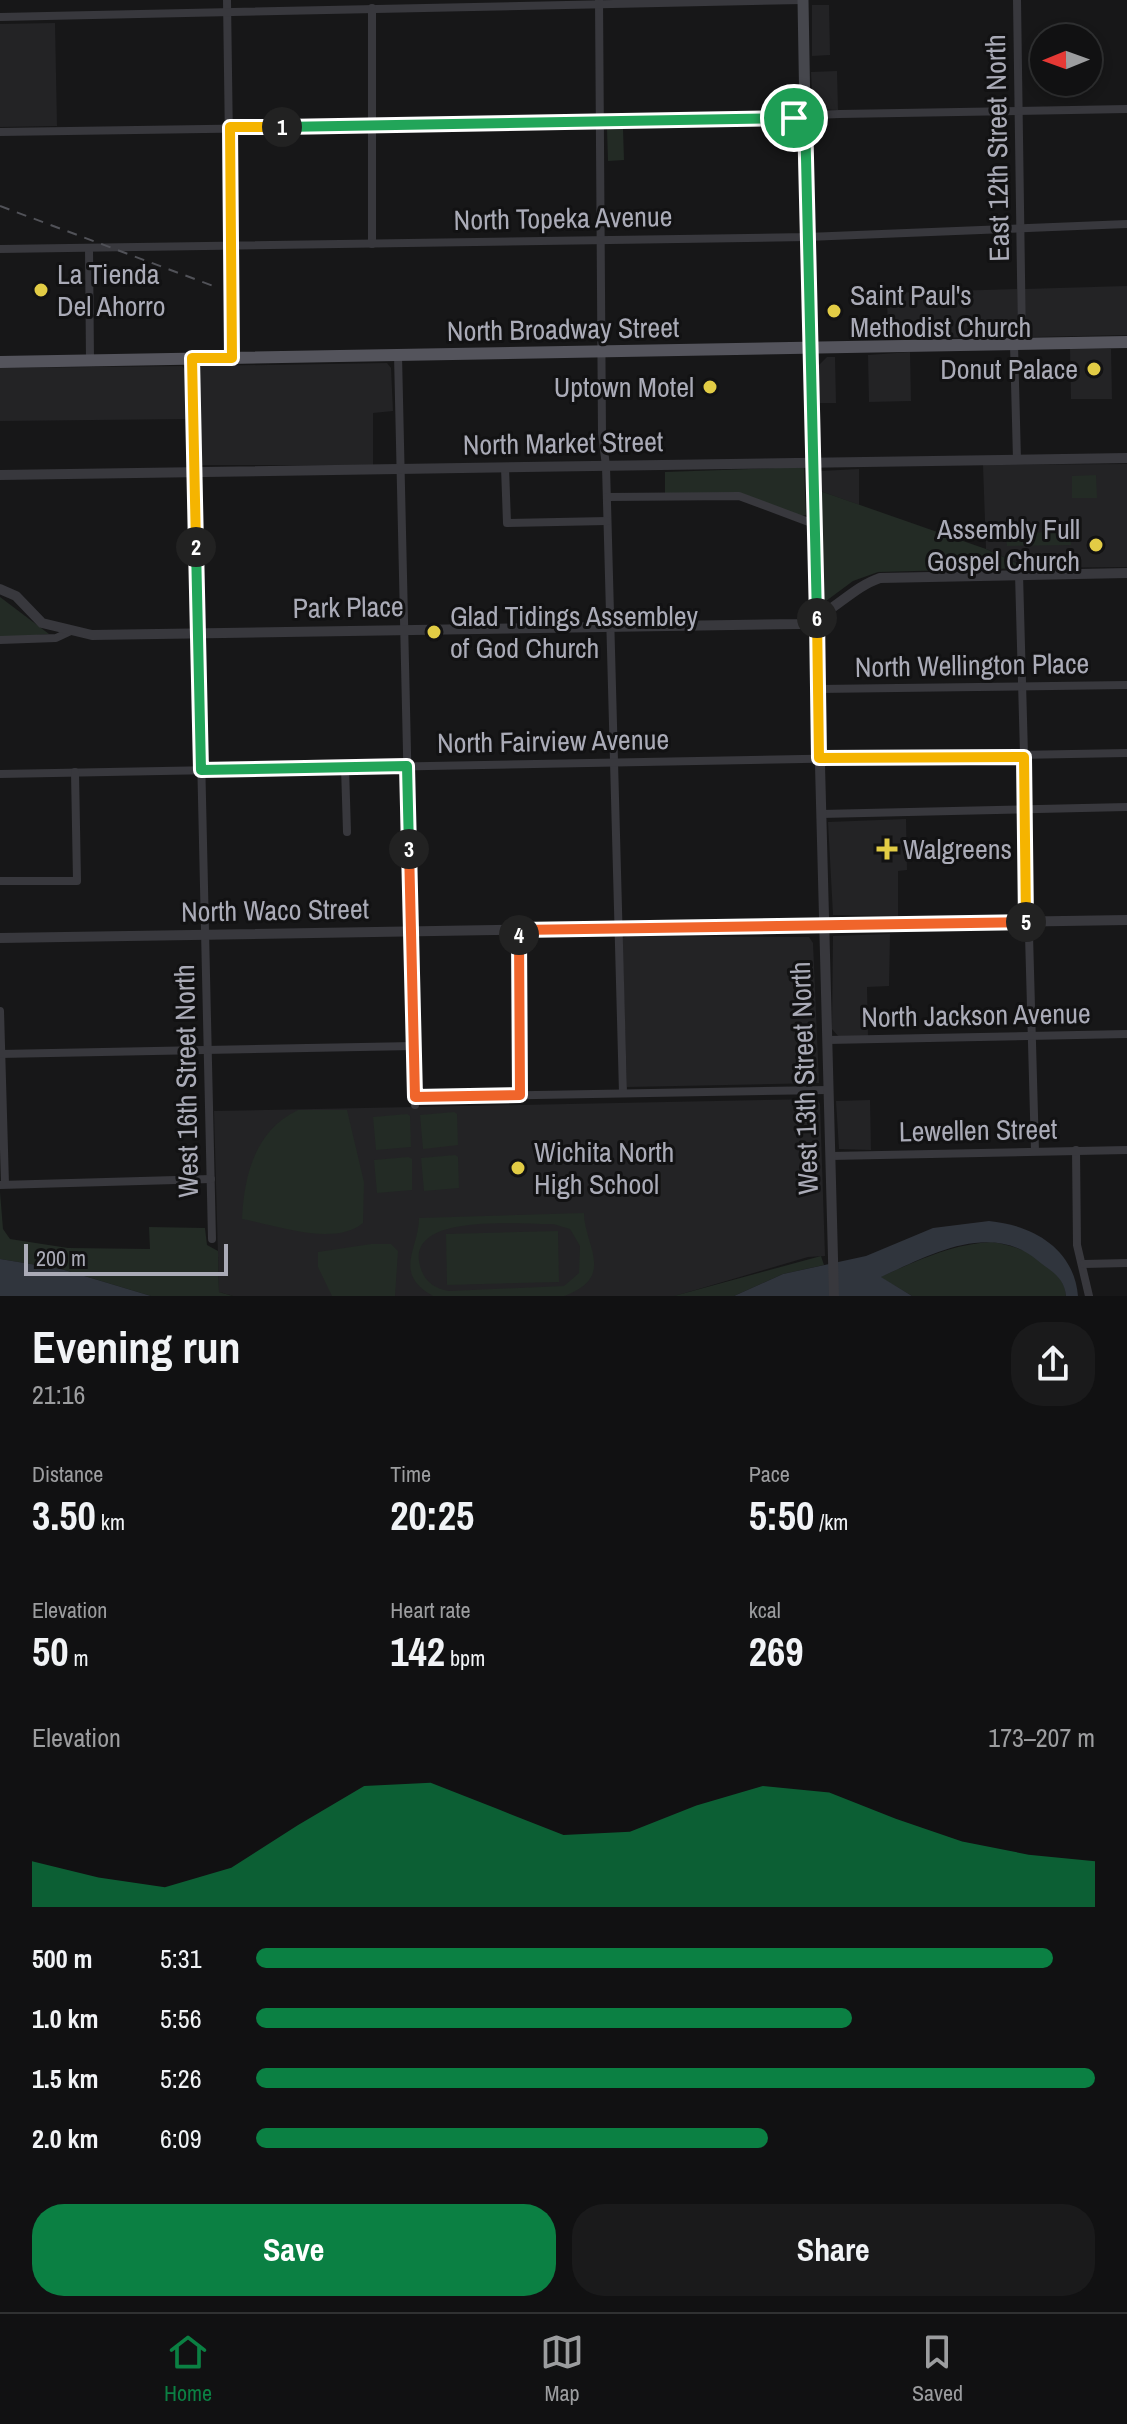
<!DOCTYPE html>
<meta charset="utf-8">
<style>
:root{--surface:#111112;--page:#1a1a1b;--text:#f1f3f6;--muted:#9c9d9f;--line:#303132;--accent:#0b8043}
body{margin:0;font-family:"Archivo Narrow",sans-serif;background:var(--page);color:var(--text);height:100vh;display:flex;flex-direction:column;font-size:30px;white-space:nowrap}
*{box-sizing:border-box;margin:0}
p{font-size:26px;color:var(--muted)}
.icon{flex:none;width:44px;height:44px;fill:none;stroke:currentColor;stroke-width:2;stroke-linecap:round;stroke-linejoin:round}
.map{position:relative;height:1296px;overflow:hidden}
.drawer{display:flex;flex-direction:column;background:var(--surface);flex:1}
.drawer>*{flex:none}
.needle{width:52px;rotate:269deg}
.controls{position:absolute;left:1030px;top:24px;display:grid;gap:16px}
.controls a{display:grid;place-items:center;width:72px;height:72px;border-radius:50%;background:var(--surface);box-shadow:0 4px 12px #0003,0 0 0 2px var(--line);font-size:40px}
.scale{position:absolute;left:24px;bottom:20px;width:204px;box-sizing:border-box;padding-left:8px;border:4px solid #aaabb7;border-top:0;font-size:22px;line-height:28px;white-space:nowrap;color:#aaabb7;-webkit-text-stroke:6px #121213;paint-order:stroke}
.pin{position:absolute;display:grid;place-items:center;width:68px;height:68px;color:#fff;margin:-34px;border:4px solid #fff;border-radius:50%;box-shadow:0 2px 8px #0007}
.km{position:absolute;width:40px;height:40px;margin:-20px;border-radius:50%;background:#222;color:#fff;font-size:22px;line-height:40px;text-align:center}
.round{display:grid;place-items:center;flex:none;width:84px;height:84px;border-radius:32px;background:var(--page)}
.summary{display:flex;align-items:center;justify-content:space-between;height:136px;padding:0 32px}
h1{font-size:44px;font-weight:700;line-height:60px}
.figures{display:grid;grid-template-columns:repeat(3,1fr);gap:12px;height:136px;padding:8px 32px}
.figures div{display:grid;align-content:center}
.figures b{font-size:40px;font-weight:700}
.figures small{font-size:22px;font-weight:400}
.figures p{font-size:22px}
.chart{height:224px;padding:16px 32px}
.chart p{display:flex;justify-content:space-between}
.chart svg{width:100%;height:144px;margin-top:8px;fill:var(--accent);opacity:.7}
.primary-button{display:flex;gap:16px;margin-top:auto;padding:16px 32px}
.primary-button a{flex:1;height:92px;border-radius:32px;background:var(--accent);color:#fff;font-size:32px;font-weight:700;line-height:92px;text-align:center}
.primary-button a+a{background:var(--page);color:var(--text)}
ul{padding:0 32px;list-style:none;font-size:26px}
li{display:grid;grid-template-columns:128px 96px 1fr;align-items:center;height:60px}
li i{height:20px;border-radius:10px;background:var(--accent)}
.menu{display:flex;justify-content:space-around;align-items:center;height:112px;border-top:2px solid var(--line);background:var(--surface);font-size:22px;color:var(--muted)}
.menu a{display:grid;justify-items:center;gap:4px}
.menu .active{color:var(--accent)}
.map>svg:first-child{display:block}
.built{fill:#232325}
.green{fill:#232b25;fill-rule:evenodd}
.water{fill:#30353d}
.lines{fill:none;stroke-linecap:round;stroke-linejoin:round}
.minor{stroke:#38383d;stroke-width:8}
.tertiary{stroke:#38383d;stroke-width:10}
.secondary{stroke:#46474d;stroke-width:11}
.primary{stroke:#54545c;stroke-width:12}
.rail{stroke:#515258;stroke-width:2;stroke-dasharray:10 8;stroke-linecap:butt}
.split-1-casing{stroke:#fff;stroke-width:16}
.split-2-casing{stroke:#fff;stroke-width:16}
.split-3-casing{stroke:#fff;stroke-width:16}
.split-4-casing{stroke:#fff;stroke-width:16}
.split-5-casing{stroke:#fff;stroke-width:16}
.split-6-casing{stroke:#fff;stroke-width:16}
.split-7-casing{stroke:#fff;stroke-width:16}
.split-1{stroke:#22a559;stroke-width:10}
.split-2{stroke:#f5b400;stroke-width:10}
.split-3{stroke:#22a559;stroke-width:10}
.split-4{stroke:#f0652b;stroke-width:10}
.split-5{stroke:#f0652b;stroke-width:10}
.split-6{stroke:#f5b400;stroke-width:10}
.split-7{stroke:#22a559;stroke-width:10}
.poi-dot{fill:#e2cc45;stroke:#121213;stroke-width:3}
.labels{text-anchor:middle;stroke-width:6;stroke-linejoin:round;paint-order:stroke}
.street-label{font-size:28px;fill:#aaabb7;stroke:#121213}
.poi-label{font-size:28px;fill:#aaabb7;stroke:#121213;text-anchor:start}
</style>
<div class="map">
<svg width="1127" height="1296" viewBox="0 0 1127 1296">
<rect width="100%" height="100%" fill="#171718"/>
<g class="built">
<polygon points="812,5 829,5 830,55 812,56"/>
<polygon points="55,23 57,126 0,127 0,24"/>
<polygon points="837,71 838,110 813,109 811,72"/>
<polygon points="1127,286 1127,335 1031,337 1025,334 1024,289"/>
<polygon points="1017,289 1018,331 1014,337 888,338 887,293"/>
<polygon points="1070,349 1111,349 1112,399 1071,399"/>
<polygon points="910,352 911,401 869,402 868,355"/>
<polygon points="827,357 835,357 836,403 818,403 817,367"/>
<polygon points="387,363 391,368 393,411 373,413 373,465 198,465 195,371 201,366"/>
<polygon points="182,366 186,371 187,419 0,421 0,368"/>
<polygon points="1127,464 1127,567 1027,568 986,549 983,465"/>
<polygon points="859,469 859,505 820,491 821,471"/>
<polygon points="906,819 907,870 898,871 898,916 833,915 828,822"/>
<polygon points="890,934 889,986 867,987 868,1036 839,1037 832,1029 833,936"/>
<polygon points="628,936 809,937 813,943 819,1083 627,1087 622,938"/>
<polygon points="817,1099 820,1104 825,1256 808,1257 675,1296 233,1296 219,1292 214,1111"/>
<polygon points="870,1100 871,1150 839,1149 836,1101"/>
</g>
<g class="green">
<polygon points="607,129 623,129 624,160 608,161"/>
<polygon points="804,467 806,515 801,516 738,494 665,495 665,472"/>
<polygon points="1096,475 1097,498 1072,498 1072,476"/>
<polygon points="820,491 986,549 1027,568 878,572 853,581 826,601 822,596"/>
<polygon points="1070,532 1071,545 1007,546 1006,533"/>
<polygon points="0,597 49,634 0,638"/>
<path d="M298,1110H347L364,1182L363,1223C334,1247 276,1225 242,1219C244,1176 255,1130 298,1110Z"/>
<polygon points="454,1112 457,1114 458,1145 423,1149 420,1115"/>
<polygon points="407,1114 410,1116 411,1147 376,1150 373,1117"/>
<polygon points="455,1155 458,1157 459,1188 424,1191 421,1158"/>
<polygon points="408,1157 412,1159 412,1190 377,1193 374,1160"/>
<polygon points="0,1192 3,1229 10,1239 68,1248 150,1249 149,1227 205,1228 207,1245 218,1251 219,1292 233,1296 151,1296 61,1269 0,1259"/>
<path d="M584,1213C584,1245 617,1277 564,1296H433C392,1273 419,1249 419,1218ZM553,1224L570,1229L580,1246L579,1273L564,1286L449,1291C436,1289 425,1282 421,1269C401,1211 521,1225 553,1224Z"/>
<polygon points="558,1231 559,1282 447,1285 446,1234"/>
<path d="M992,1242C1020,1246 1063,1262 1066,1296H912L880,1277C917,1261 951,1244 992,1242Z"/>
<polygon points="371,1244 391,1244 398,1251 395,1296 332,1296 318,1267 318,1252"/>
<polygon points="821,1256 824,1265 783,1274 734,1296 674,1296"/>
</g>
<g class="water">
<path d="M989,1221C1032,1225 1074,1248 1078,1296H1066C1064,1276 1050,1271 1037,1260C990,1221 929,1255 881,1277L912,1296H734L783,1274L866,1256L933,1228Z"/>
<polygon points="0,1259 61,1269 151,1296 0,1296"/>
</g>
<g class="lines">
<g class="minor">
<polyline points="227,0 232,358"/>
<polyline points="599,0 602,434 606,466 623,1093"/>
<polyline points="1017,0 1022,344"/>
<polyline points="0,17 802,0"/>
<polyline points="0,132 599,123 840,114 1127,109"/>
<polyline points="372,244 372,8"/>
<polyline points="89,248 90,360"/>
<polyline points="0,249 807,237 1127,224"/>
<polyline points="1014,344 1017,460"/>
<polyline points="398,355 415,1105"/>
<polyline points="192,358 212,1239"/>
<polyline points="505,467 507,523 607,521"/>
<polyline points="607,497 739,496 814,524"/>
<polyline points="1019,574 1035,1151"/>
<polyline points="0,640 56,638 71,631"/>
<polyline points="818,689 1127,685"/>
<polyline points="345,767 347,832"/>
<polyline points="0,774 1127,753"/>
<polyline points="821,814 1127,807"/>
<polyline points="0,881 77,881 75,772"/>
<polyline points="519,930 520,1095"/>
<polyline points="0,1011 5,1184"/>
<polyline points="827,1040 1127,1034"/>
<polyline points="0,1054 414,1046"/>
<polyline points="415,1097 828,1090"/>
<polyline points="1076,1150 1077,1245 1089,1296"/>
<polyline points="831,1156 1127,1150"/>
<polyline points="0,1185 211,1179"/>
<polyline points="1084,1264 1127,1263"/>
</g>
<g class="tertiary">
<polyline points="809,348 834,1296"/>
<polyline points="0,475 1127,458"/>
<path d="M0,589L16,596L42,623L92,635L800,624C830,617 850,588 880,578L1127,573"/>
<polyline points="0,938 1127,920"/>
</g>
<polyline class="secondary" points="803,0 809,348"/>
<polyline class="primary" points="0,362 1127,342"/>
<polyline class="rail" points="0,206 216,287"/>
</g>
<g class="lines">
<g class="split-1-casing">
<polyline id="split-1" points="282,127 794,118"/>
</g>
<g class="split-2-casing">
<polyline id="split-2" points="196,547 192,358 232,358 230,127 282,127"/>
</g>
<g class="split-3-casing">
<polyline id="split-3" points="196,547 201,770 407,766 409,849"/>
</g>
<g class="split-4-casing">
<polyline id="split-4" points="409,849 415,1097 520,1095 519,935"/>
</g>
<g class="split-5-casing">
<polyline id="split-5" points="519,935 519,930 1026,922"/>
</g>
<g class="split-6-casing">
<polyline id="split-6" points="817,618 819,758 1024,757 1026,922"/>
</g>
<g class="split-7-casing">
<polyline id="split-7" points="794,118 805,116 817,618"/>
</g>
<use href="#split-1" class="split-1"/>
<use href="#split-2" class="split-2"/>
<use href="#split-3" class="split-3"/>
<use href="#split-4" class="split-4"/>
<use href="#split-5" class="split-5"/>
<use href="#split-6" class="split-6"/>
<use href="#split-7" class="split-7"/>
</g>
<g class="poi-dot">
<circle cx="41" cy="290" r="8"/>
<circle cx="834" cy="311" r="8"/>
<circle cx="1094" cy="369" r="8"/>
<circle cx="710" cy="387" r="8"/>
<circle cx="1096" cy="545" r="8"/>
<circle cx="434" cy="632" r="8"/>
<path d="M883 837h8v8h8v8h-8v8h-8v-8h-8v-8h8z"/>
<circle cx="518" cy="1168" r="8"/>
</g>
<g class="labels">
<g class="street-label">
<text transform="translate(997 148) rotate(-91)" y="10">East 12th Street North</text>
<text transform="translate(563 218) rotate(-1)" y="10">North Topeka Avenue</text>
<text transform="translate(563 329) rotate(-1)" y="10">North Broadway Street</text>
<text transform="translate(563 443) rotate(-1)" y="10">North Market Street</text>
<text transform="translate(348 607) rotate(-1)" y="10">Park Place</text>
<text transform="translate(972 665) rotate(-1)" y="10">North Wellington Place</text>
<text transform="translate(553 741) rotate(-1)" y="10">North Fairview Avenue</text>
<text transform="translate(275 910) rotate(-1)" y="10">North Waco Street</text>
<text transform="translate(976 1015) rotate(-1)" y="10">North Jackson Avenue</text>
<text transform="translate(804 1078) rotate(-92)" y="10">West 13th Street North</text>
<text transform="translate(186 1081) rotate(-91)" y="10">West 16th Street North</text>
<text transform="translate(978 1130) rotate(-1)" y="10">Lewellen Street</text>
</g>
<g class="poi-label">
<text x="57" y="284">La Tienda<tspan x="57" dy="32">Del Ahorro</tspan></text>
<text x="850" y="305">Saint Paul's<tspan x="850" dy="32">Methodist Church</tspan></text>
<text x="1078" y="379" text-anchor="end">Donut Palace</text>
<text x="694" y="397" text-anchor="end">Uptown Motel</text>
<text x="1080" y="539" text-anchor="end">Assembly Full<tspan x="1080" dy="32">Gospel Church</tspan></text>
<text x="450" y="626">Glad Tidings Assembley<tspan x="450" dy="32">of God Church</tspan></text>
<text x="903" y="859">Walgreens</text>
<text x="534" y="1162">Wichita North<tspan x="534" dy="32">High School</tspan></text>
</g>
</g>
</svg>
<div class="controls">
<a><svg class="needle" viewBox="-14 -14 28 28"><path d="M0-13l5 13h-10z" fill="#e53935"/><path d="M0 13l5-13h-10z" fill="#9c9d9f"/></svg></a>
</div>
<div class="scale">200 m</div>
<div class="pin" style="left:794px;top:118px;background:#1e9e55"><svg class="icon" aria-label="arrive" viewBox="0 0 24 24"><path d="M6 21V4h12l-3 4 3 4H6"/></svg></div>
<b class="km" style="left:282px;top:127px">1</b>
<b class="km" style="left:196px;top:547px">2</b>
<b class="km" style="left:409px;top:849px">3</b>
<b class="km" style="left:519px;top:935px">4</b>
<b class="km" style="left:1026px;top:922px">5</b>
<b class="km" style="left:817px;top:618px">6</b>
</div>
<section class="drawer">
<div class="summary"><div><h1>Evening run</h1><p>21:16</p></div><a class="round"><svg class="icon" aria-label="share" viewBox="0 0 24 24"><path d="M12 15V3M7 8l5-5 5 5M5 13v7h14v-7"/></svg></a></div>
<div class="figures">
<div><p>Distance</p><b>3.50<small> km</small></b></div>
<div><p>Time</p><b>20:25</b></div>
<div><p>Pace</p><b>5:50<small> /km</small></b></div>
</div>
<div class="figures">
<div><p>Elevation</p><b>50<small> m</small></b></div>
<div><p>Heart rate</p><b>142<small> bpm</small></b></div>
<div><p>kcal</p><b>269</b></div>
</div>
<div class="chart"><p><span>Elevation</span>173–207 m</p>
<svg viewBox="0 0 160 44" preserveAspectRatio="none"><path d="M0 44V30L10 35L20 38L30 32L40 19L50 7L60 6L70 14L80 22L90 21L100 13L110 7L120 9L130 17L140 24L150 28L160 30V44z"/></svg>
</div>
<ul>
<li><b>500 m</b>5:31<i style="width:95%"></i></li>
<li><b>1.0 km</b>5:56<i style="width:71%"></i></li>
<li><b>1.5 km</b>5:26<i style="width:100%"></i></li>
<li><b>2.0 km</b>6:09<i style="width:61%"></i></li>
</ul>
<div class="primary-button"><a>Save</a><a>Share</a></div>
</section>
<nav class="menu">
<a class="active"><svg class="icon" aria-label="home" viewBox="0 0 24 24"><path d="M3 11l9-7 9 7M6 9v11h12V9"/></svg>Home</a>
<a><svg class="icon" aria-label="map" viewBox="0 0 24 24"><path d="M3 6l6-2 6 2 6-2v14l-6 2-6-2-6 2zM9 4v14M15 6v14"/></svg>Map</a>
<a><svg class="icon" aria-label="saved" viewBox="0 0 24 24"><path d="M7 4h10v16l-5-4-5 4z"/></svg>Saved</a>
</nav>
